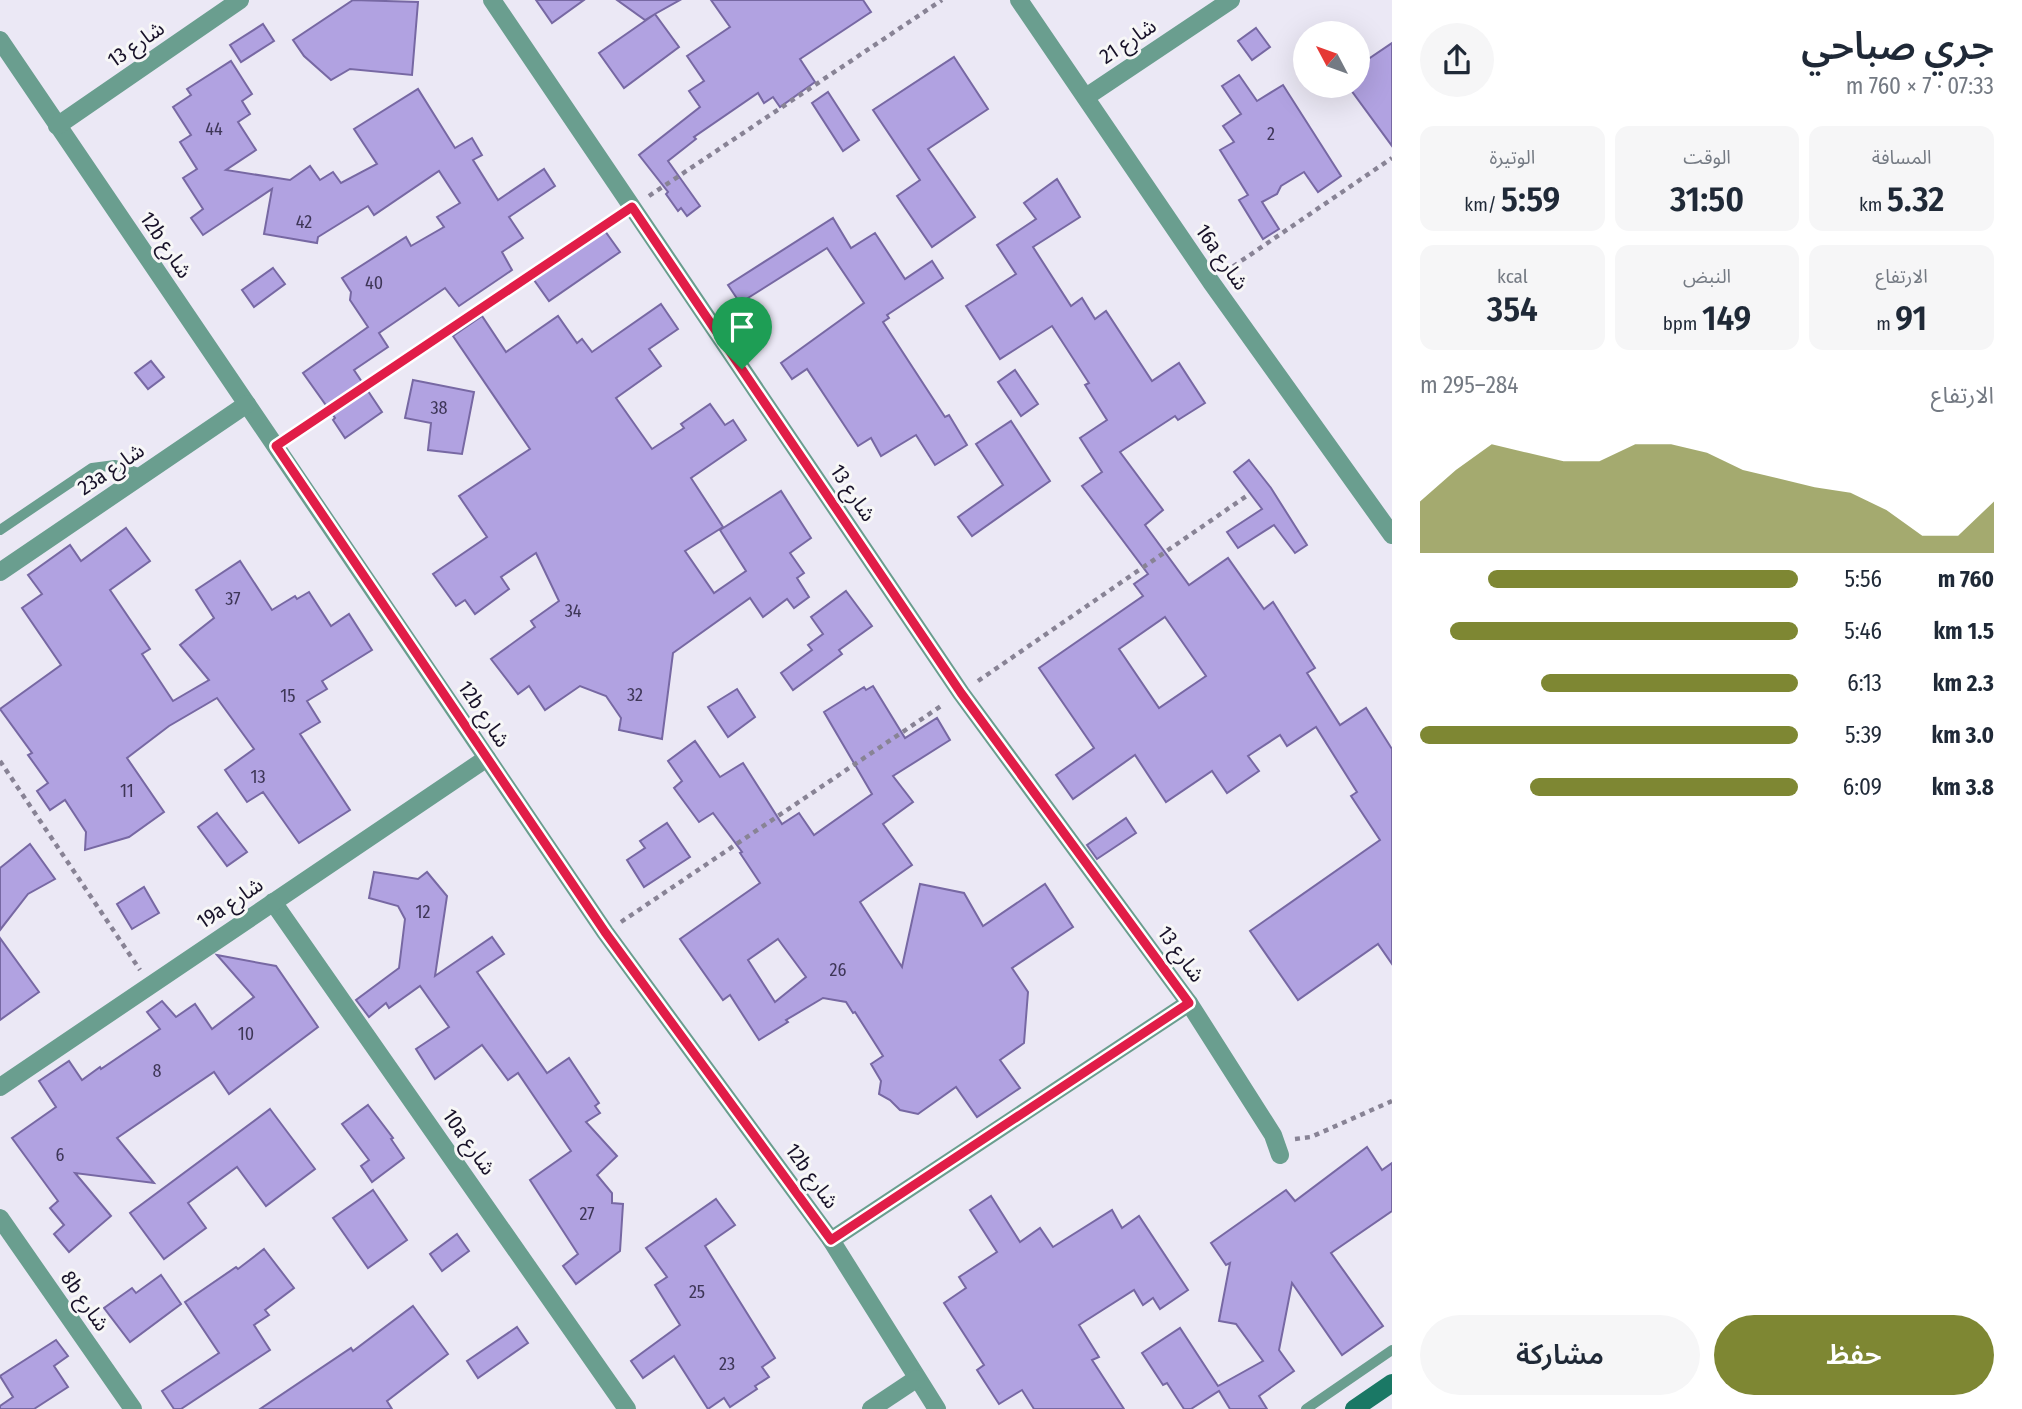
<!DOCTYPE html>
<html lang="ar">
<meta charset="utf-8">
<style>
:root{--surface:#fff;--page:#f6f6f7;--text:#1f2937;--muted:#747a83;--accent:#7e8733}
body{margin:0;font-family:"Fira Sans Condensed","Noto Sans Arabic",sans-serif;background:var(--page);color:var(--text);direction:rtl;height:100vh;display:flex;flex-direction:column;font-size:26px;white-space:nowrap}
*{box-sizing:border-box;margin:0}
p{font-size:23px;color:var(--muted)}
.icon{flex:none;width:38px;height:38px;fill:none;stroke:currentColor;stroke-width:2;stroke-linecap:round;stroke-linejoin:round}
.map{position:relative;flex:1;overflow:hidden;direction:ltr}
.sheet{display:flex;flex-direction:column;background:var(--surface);width:630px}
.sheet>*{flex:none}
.needle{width:46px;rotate:311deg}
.buttons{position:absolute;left:1293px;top:21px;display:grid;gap:14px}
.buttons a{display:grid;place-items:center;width:77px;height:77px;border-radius:50%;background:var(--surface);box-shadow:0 7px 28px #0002;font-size:35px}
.pin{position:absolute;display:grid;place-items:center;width:60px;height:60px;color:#fff;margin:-72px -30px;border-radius:50% 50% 50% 0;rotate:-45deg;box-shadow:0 0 7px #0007}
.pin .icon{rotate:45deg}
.round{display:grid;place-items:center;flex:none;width:74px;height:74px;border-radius:37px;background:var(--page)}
.summary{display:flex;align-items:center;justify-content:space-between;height:119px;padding:0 28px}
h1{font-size:38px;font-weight:600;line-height:52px}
.stats{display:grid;grid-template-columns:repeat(3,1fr);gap:10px;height:119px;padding:7px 28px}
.stats div{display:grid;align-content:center;border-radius:14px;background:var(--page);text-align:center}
.stats b{font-size:35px;font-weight:600}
.stats small{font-size:19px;font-weight:400}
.stats p{font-size:19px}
.chart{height:196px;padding:14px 28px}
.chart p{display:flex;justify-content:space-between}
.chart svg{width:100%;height:126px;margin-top:7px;fill:var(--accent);opacity:.7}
.primary-button{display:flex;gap:14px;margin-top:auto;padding:14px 28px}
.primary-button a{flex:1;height:80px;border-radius:42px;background:var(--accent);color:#fff;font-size:28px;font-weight:600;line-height:80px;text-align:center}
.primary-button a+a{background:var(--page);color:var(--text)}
ul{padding:0 28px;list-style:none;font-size:23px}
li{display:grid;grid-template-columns:112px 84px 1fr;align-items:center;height:52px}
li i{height:18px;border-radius:9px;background:var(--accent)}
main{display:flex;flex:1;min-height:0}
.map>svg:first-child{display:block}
.building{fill:#b1a2e1;stroke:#7768a3;stroke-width:2;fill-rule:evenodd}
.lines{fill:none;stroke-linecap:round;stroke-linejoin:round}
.path{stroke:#888395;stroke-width:4.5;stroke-dasharray:5 5;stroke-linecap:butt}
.lane{stroke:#6a9e8f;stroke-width:10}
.street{stroke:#6a9e8f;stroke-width:18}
.secondary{stroke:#1a7865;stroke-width:18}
.route-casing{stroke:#fff;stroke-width:14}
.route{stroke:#e11d48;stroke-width:9}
.labels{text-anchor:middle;stroke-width:6;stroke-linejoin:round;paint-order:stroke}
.number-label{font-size:18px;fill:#3e3657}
.street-label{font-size:21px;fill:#181229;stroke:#f7f7f7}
</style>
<main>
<section class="sheet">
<div class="summary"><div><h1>جري صباحي</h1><p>07:33 · 7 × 760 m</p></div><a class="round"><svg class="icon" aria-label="share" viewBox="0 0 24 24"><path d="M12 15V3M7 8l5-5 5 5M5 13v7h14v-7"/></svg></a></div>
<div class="stats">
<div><p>المسافة</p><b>5.32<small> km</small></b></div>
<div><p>الوقت</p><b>31:50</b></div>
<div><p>الوتيرة</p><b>5:59<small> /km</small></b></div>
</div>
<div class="stats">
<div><p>الارتفاع</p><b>91<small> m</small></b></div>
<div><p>النبض</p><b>149<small> bpm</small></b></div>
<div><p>kcal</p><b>354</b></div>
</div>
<div class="chart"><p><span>الارتفاع</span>284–295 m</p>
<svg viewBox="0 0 160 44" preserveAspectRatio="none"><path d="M0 44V26L10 15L20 6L30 9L40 12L50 12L60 6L70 6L80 9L90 15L100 18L110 21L120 23L130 29L140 38L150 38L160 26V44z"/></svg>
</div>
<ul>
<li><b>760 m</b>5:56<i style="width:82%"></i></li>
<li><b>1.5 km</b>5:46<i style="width:92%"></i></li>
<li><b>2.3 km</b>6:13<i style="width:68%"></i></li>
<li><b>3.0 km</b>5:39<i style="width:100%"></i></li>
<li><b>3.8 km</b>6:09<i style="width:71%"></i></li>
</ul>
<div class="primary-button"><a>حفظ</a><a>مشاركة</a></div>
</section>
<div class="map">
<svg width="1392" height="1409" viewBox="0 0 1392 1409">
<rect width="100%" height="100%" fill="#ebe8f5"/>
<g class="building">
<polygon points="353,0 418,2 412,75 350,69 331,80 304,56 293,40"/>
<polygon points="536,0 584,0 552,23"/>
<polygon points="617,0 680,0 655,14 679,47 624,88 599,53 655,14 645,20"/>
<polygon points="711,0 863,0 871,12 800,59 815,82 780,107 773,97 764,103 758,93 694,137 696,139 668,161 700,206 687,216 681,208 678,211 666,194 668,192 639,155 700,107 689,91 704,81 687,56 730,27"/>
<polygon points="263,24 274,41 241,62 230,45"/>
<polygon points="1256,28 1270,47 1252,60 1238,41"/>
<polygon points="1392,43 1392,146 1348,86 1358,86 1358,66"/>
<polygon points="954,57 988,109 928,149 975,217 932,247 897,196 920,180 873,110"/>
<polygon points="231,61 252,94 242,101 250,114 238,122 256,150 226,170 290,180 310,166 320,180 333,172 341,183 377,164 354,129 418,89 455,148 472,138 482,155 473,160 498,200 544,169 555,186 509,217 523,238 502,252 512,270 459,306 445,288 379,333 388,347 354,370 382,412 345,438 333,420 335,418 303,373 368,327 350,300 351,292 342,278 406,237 411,246 444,227 437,217 460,203 439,171 374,215 368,206 318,237 317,243 264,234 272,189 203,235 191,218 203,209 183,178 197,169 180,142 191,135 173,107 191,95 187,89"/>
<polygon points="1239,75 1257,101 1283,85 1341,176 1318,192 1304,172 1281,186 1277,194 1262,202 1279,229 1263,239 1239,200 1248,195 1220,150 1234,142 1223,126 1241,114 1222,86"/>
<polygon points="828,92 859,140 843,151 812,103"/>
<path d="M1057,179L1080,217L1033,247L1071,306L1082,298L1095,319L1106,311L1152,381L1179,363L1205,403L1178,420L1175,416L1120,452L1163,510L1145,525L1189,585L1228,558L1264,609L1273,602L1315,668L1307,673L1340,725L1366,708L1392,749V964L1378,944L1298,1000L1250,931L1380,840L1351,796L1357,792L1316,727L1287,746L1280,735L1248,756L1259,771L1227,793L1212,771L1166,802L1135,755L1073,799L1056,775L1094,748L1039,668L1143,596L1134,584L1148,574L1082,486L1102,472L1080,438L1107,420L1085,385L1089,383L1052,326L1000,359L966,306L1016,274L997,245L1036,219L1024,203ZM1165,617L1206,676L1159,708L1119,649Z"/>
<polygon points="833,218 851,248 875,233 905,279 932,261 943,278 887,315 889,318 883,322 945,417 949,415 967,445 935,465 916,435 881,456 871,438 858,446 807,369 792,379 781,363 864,303 827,248 740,303 728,285"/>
<polygon points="605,231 620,252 549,301 534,280"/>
<polygon points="273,268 285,284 254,307 242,290"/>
<polygon points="661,304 678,329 649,349 661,366 616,398 652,449 684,428 681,424 710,404 725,425 733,420 746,440 691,478 723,527 685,551 714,593 746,571 720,530 781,491 811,538 790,553 804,573 797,578 809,597 794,608 787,599 763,617 750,598 673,653 662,739 619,730 621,718 606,696 580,686 545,710 529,686 518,694 491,659 535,627 531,621 559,601 536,553 501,577 509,589 475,614 465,600 456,606 433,574 487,537 459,496 530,449 453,336 482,316 506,352 558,316 577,343 582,339 592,352"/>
<polygon points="151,361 164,377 148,389 135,373"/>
<polygon points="1015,370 1038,404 1021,416 998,382"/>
<polygon points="413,380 474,392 462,454 428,450 431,423 405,418"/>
<polygon points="1011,421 1050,481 972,536 958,517 1003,485 976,444"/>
<polygon points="1249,460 1271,488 1307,545 1295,553 1274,525 1238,548 1227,532 1262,509 1234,472"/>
<polygon points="126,528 150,561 110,590 150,649 142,654 173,701 209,680 180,645 214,618 196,590 240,561 272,610 295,596 297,599 309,592 331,626 349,614 372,650 322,681 327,689 307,701 320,722 300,734 350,810 299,843 263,792 247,802 225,770 254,749 217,698 169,726 127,758 164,812 129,837 85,850 86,832 65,800 50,810 37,791 48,783 28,755 32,753 0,709 61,665 22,608 42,594 28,575 70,545 81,561"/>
<polygon points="846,591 872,626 839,650 842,654 793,690 781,673 812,650 808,645 823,634 811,617"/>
<path d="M873,686L905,738L937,718L950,740L893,776L913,802L883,824L912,865L860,902L902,967L920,884L964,893L983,926L1045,884L1073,927L1012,968L1028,992L1024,1043L1000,1060L1020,1088L977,1117L956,1087L918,1114L900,1110L890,1100L879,1094L881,1081L871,1064L883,1056L855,1012L853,1013L846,1002L823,998L786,1020L788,1022L759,1040L730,995L723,1000L680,939L760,883L740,853L742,852L713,813L699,822L674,788L682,781L668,761L695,741L720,777L743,763L782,824L799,813L814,835L872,794L824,712L864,687L866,690ZM778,939L806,977L775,1002L748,960Z"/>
<polygon points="737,689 755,717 728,737 708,707"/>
<polygon points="217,813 247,852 227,866 198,827"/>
<polygon points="1126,818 1136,833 1097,859 1087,845"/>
<polygon points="667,823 690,857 644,887 627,860 645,848 640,841"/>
<polygon points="30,844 55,879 28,894 0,930 0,868"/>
<polygon points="374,872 418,879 427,872 447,896 435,976 492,937 504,954 477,972 547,1073 569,1058 599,1103 595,1106 600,1113 586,1122 617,1156 597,1175 612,1193 612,1203 623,1204 620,1251 576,1284 563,1266 578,1254 530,1180 571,1151 518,1073 508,1080 482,1045 435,1079 416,1049 449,1027 420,986 389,1008 386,1003 369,1017 356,1000 399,968 405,919 398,906 369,898"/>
<polygon points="144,887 159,913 132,929 117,904"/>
<polygon points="0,938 39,992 0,1020"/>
<polygon points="217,955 276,966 318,1027 229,1094 214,1072 117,1138 154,1183 75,1173 111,1216 69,1252 54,1234 64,1225 50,1208 58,1201 12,1138 56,1107 39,1081 69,1061 82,1080 100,1067 101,1069 160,1029 147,1012 162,1001 176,1017 195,1004 212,1029 254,997"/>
<polygon points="368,1105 393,1138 391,1139 404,1158 372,1182 361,1166 369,1160 342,1124"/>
<polygon points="270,1109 315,1169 266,1206 237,1167 188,1203 206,1228 164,1259 130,1213"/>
<polygon points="1367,1147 1382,1170 1392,1163 1392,1211 1331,1253 1383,1326 1342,1355 1292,1283 1279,1350 1294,1371 1259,1396 1267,1409 1230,1409 1219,1391 1191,1409 1184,1409 1167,1383 1163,1385 1142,1353 1180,1328 1218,1386 1263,1361 1236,1324 1219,1321 1230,1263 1226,1265 1211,1243 1286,1190 1295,1201"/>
<polygon points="373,1190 407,1240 368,1268 333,1218"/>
<polygon points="991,1196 1020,1242 1040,1228 1053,1247 1112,1210 1122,1228 1139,1216 1188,1290 1160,1309 1153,1298 1143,1305 1134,1290 1079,1325 1099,1357 1092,1360 1124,1409 1034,1409 1022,1390 999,1404 977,1370 984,1365 944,1303 966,1288 959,1277 997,1252 970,1210"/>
<polygon points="716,1199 735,1225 705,1246 775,1358 762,1367 769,1377 755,1386 757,1389 730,1407 724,1398 708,1409 674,1356 643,1378 631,1361 680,1325 655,1285 667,1277 646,1248"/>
<polygon points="457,1234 469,1251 442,1271 430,1254"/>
<polygon points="264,1249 294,1288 265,1310 269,1315 254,1325 270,1350 181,1409 174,1409 162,1391 219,1353 185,1302 236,1267 238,1269"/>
<polygon points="161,1275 181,1304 130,1342 104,1308 132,1288 136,1293"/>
<polygon points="413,1306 448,1354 387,1401 392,1409 260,1409 351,1348 353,1351"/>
<polygon points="517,1327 528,1343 478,1378 467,1361"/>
<polygon points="56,1340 68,1356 54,1366 68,1387 34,1409 0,1409 0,1406 13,1397 0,1376"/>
</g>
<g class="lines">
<g class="path">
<polyline points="649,196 942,0"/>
<polyline points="1225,272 1392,158"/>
<polyline points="291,436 615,218"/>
<polyline points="978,681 1248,495"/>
<polyline points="0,761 140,970"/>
<polyline points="621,922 944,704"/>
<polyline points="1295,1139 1311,1137 1392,1101"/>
</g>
<g class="lane">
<polyline points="0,530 92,468 115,465 144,475"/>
<polyline points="1306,1409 1392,1350"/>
</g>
<g class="street">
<polyline points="492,0 961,693 1189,1003 1273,1135 1280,1155"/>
<polyline points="1019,0 1211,282 1392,535"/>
<polyline points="0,40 605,932 831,1240 937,1409"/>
<polyline points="1086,97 1231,0"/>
<polyline points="57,126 240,0"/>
<polyline points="0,572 247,404"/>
<polyline points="273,902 627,1409"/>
<polyline points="0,1087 487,758"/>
<polyline points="0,1218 133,1409"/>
<polyline points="831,1240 1189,1003"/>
<polyline points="871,1409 916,1379"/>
</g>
<polyline class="secondary" points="1354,1409 1392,1383"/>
</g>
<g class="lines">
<g class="route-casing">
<polygon id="route" points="632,207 961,693 1189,1003 831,1240 605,932 276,446"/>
</g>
<use href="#route" class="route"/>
</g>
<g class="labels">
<g class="number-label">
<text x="214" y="135">44</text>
<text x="1271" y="140">2</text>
<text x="304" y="228">42</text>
<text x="374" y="289">40</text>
<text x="439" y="414">38</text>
<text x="233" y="605">37</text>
<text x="573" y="617">34</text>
<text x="635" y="701">32</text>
<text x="288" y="702">15</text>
<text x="258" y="783">13</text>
<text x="127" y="797">11</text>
<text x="423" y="918">12</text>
<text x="838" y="976">26</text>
<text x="246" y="1040">10</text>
<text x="157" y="1077">8</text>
<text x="60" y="1161">6</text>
<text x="587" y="1220">27</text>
<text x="697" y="1298">25</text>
<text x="727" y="1370">23</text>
</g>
<g class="street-label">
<text transform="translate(1128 41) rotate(-34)" y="7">شارع 21</text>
<text transform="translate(136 44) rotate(-35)" y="7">شارع 13</text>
<text transform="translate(166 245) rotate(56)" y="7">12b شارع</text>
<text transform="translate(1222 257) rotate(55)" y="7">16a شارع</text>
<text transform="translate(111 469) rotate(-34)" y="7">23a شارع</text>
<text transform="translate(853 493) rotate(56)" y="7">شارع 13</text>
<text transform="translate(484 714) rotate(56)" y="7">12b شارع</text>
<text transform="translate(230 903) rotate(-34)" y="7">19a شارع</text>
<text transform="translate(1181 954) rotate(54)" y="7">شارع 13</text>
<text transform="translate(469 1142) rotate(55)" y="7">10a شارع</text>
<text transform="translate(812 1176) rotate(54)" y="7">12b شارع</text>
<text transform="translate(85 1301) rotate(55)" y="7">8b شارع</text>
</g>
</g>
</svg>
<div class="buttons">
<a><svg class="needle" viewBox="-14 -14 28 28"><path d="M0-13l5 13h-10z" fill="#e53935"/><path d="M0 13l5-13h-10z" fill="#747a83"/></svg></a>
</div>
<div class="pin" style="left:742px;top:369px;background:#1e9e55"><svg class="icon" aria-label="arrive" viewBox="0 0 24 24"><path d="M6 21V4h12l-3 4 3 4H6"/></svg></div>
</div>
</main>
